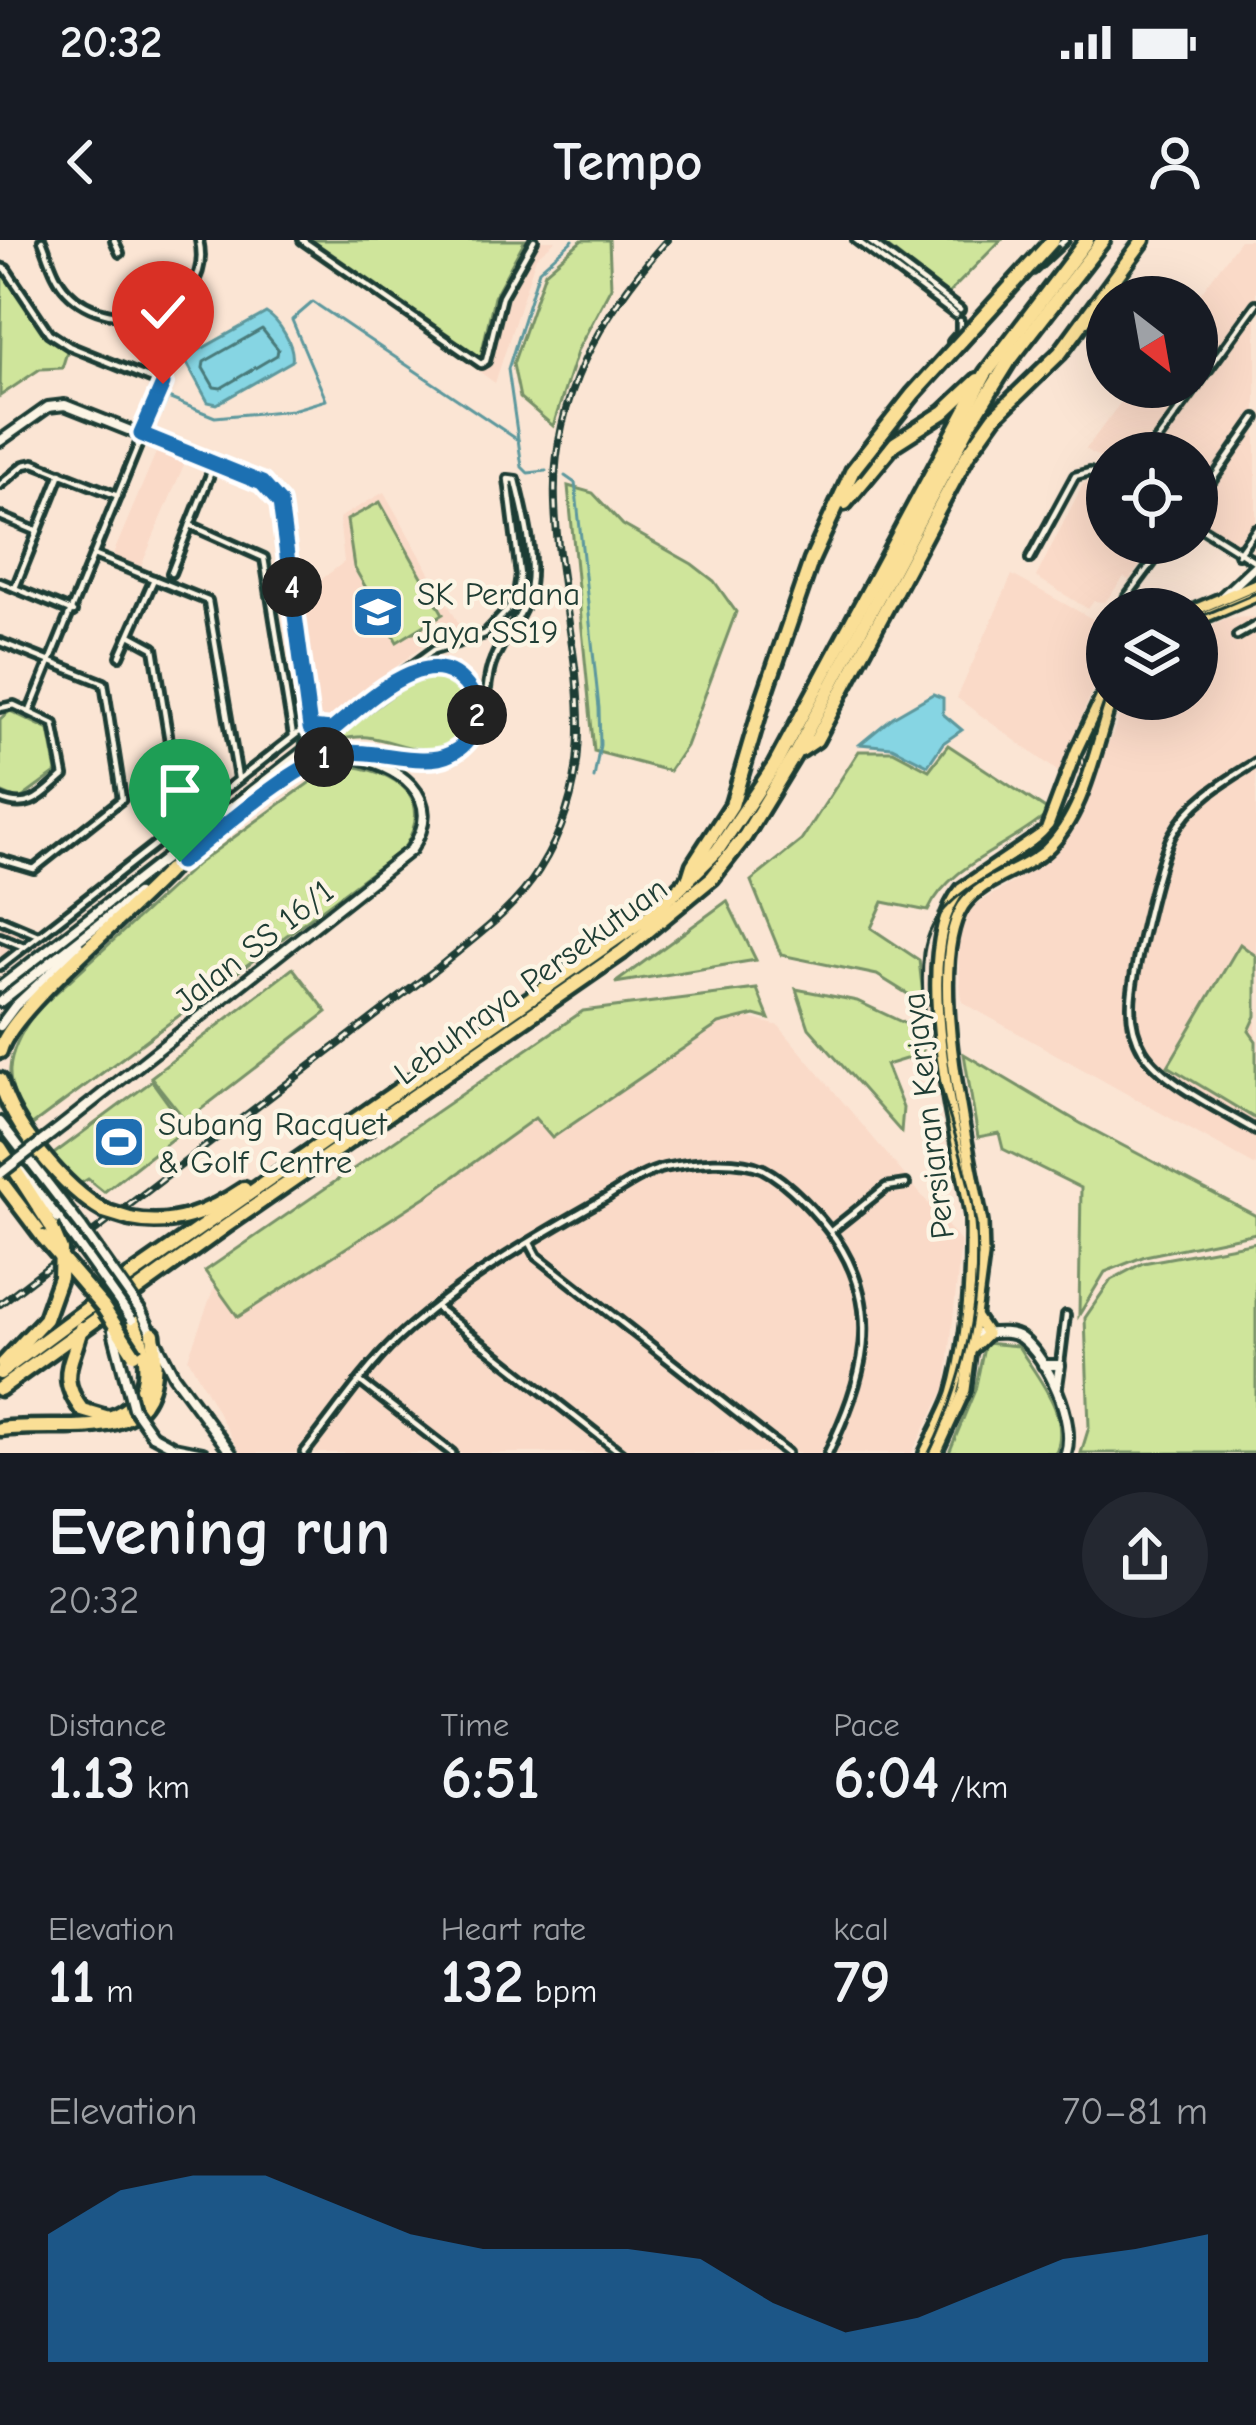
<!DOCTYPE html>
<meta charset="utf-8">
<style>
:root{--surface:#171b24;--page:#242831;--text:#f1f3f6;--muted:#9ea1a6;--accent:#1f6fb2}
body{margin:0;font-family:"Comic Neue",sans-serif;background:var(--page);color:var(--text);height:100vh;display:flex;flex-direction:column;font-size:45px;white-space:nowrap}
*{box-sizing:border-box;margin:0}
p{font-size:39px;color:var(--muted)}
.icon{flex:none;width:66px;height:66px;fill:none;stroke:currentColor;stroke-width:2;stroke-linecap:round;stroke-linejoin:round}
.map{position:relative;height:1213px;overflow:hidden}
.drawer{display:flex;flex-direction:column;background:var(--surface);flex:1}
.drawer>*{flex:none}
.needle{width:78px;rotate:149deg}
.fabs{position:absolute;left:1086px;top:36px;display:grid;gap:24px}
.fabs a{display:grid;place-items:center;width:132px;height:132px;border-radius:50%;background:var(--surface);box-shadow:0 12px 48px #0002;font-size:60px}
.pin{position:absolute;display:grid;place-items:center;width:102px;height:102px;color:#fff;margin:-123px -51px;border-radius:50% 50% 50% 0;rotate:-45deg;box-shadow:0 0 12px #0007}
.pin .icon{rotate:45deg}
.km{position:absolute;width:60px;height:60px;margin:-30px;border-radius:50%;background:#222;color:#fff;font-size:33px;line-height:60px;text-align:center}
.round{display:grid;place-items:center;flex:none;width:126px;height:126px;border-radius:63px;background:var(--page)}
.overview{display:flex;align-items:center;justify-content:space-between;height:204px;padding:0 48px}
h1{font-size:66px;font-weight:700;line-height:90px}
.stats{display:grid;grid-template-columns:repeat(3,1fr);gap:18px;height:204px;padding:12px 48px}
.stats div{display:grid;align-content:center}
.stats b{font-size:60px;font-weight:700}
.stats small{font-size:33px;font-weight:400}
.stats p{font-size:33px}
.chart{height:336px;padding:24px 48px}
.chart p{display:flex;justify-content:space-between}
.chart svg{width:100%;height:216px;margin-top:12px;fill:var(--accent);opacity:.7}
.status{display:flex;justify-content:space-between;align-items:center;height:84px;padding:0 60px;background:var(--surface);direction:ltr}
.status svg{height:33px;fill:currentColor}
header{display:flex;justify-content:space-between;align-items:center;height:156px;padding:0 48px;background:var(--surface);font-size:54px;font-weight:700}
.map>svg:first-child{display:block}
.built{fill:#fadac8}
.green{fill:#cfe59b;stroke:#779168;stroke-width:3}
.water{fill:#86d5e3;stroke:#5d989d;stroke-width:3}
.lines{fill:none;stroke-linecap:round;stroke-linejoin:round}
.shore{stroke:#487a7a;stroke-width:3}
.stream{stroke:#5d989d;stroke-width:3}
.street-casing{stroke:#1f3d34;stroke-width:14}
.secondary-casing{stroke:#1f3d34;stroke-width:16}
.primary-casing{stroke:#1f3d34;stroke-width:18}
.highway-casing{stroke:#1f3d34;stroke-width:21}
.street{stroke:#fcf5e5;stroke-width:4.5}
.secondary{stroke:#fcf5e5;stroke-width:8}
.primary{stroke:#fadf96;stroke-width:9}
.highway{stroke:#fadf96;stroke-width:12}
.tram{stroke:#1f3d34;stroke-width:3}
.rail-casing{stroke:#1f3d34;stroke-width:8}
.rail{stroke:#fcf5e5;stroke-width:3;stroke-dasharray:9;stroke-linecap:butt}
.secondary-bridge-casing{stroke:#1f3d34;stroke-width:16;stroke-linecap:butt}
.highway-bridge-casing{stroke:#1f3d34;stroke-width:21;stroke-linecap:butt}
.secondary-bridge{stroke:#fcf5e5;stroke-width:8}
.highway-bridge{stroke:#fadf96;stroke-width:12}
.route-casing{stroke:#fff;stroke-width:24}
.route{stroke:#1f6fb2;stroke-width:15}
.labels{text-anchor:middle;stroke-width:9;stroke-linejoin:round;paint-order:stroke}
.poi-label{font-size:33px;fill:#1f3d34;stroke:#fcf5e5;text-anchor:start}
.street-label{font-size:33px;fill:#1f3d34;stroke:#fcf5e5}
</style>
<div class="status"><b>20:32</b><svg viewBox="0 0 49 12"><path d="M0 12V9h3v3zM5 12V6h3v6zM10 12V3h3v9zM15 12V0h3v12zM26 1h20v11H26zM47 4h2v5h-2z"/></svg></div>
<header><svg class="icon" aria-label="back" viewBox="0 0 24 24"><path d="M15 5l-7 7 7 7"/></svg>Tempo<svg class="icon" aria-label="person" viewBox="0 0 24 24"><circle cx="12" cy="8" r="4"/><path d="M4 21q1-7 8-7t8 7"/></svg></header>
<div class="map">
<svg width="1256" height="1213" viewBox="0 0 1256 1213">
<rect width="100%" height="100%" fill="#fbe5d4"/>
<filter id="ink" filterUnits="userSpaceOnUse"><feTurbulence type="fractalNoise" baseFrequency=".00833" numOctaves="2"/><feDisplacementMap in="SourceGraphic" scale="24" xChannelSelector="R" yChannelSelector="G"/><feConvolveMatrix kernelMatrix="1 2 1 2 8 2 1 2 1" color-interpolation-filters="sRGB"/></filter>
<g filter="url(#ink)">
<g class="built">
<polygon points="298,0 556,0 536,17 495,143"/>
<polygon points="1240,0 1256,0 1256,284 1239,308 1197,277 1197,213 1107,213 1107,223 1086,209 1132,147 1197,147 1197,58"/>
<polygon points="160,203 188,215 140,329 112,317"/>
<polygon points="1091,241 1107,252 1107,303 1157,303 1129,340 1124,337 1105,362 1094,361 1088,369 1036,337 1083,244"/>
<polygon points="384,252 462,389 435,395 329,482 320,478 301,355 344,322 339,278"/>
<polygon points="1012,335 1107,387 1107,412 1060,533 957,458"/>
<polygon points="1256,377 1256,926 962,762 959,728 959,695 972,667 1031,631 1063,605 1128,459 1197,459 1197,393 1227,378"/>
<polygon points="0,679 46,701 0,734"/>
<polygon points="608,772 734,774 779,786 961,1002 946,1147 912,1213 240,1213 188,1118 213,1050"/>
</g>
<g class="green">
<polygon points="305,0 525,0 494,57 480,120"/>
<polygon points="582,0 609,0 611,47 578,109 553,186 520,158 513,124 545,32"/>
<polygon points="878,0 1001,0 948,54"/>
<polygon points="2,31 46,93 68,109 62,128 40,129 0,156"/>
<polygon points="568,246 593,253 623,285 692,324 714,341 736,372 686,506 669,531 594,511"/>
<polygon points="380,262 443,374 397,402 354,327 347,280"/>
<path d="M433,436C472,443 481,494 440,508C419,515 390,499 367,497C355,496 342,499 330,501L406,445Z"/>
<polygon points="10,471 49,490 57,532 19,560 0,552 0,479"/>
<path d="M948,505L1050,572C1011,607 950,623 928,671L883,662L871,688L919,720L924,764L877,735L781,715L751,641L801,601L859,511H893L929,530Z"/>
<path d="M334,525C383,526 440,550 404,608L31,886C0,841 5,817 34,773L197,624Z"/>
<polygon points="727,661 756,720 615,743"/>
<polygon points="1240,704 1256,716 1256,776 1249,791 1256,801 1256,879 1168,826"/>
<polygon points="293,728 327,772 186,881 151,837"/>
<polygon points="757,749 769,779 755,775 719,784 552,898 535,878 430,954 238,1077 205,1031 583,771"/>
<polygon points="796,749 857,761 927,794 922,814 886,825 903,868 901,892 809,788"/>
<polygon points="964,814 1080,883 1256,976 1256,993 1145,1016 1105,1032 1079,1075 1081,948 1003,909 999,893 978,897"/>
<polygon points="152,841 186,888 104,952 88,939 76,946 51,916"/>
<polygon points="1256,1002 1256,1213 1081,1213 1089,1187 1085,1078 1111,1040 1143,1023"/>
<path d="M985,1103L1018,1106C1038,1139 1071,1174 1056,1213H949L975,1150Z"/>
</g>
<g class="water">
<path d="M266,73C279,80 295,106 292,121L217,164L208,162L187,123V117Z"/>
<polygon points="933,454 943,458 943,474 962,490 943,503 928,525 892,507 860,504 893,477"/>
</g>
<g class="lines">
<polygon class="shore" points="262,89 278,109 277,115 221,148 214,147 203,128 204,122"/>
<g class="stream">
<polyline points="151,191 168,158 215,177 292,170 326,160 292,80 313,62 518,200"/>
<polyline points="546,231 528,233 522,227 508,129 539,30 573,0"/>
<polyline points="565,236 575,243 576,251 599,468 600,505 594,538"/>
</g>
<g class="street-casing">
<g id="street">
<path d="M42,0C49,17 54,38 67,51C112,99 216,74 199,0"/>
<polyline points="114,0 120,13"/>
<polyline points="302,0 481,124 486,121 502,56 534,0"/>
<polyline points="856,0 956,75"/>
<polyline points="868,0 960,70"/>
<polyline points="0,27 6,29 49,93 69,106 163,144 30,471"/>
<polyline points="1033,30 1065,0"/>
<polyline points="952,102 960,93 960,81"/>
<polyline points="1197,145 1256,64"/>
<polyline points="1148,213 1196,147"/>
<polyline points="0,245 24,225 34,223 118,256"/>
<polyline points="1197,262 1256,178"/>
<polyline points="0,276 36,291"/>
<polyline points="190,285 264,318 293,496"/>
<polyline points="1197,285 1256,322"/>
<polyline points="1238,314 1256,289"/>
<polyline points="96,316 208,361 238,538"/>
<polyline points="1030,319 1075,236 1090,232 1107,243"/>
<polyline points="171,333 213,227"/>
<polyline points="0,342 73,372"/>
<polyline points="15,348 61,233"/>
<polyline points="1126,358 1167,303"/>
<polyline points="130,395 154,408 182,582"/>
<polyline points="1237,396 1256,385"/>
<polyline points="0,402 104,443 122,559 34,629 0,619"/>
<polyline points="120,416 154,339"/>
<path d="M404,432L434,410L485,394L516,361L520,335L508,239L516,240C524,274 539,327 526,361C518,383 502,399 494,419C483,443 490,469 475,491"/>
<path d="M0,468L14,465L54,484L64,536C42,555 30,572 0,559"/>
<path d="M1256,522C1225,541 1190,562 1172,595C1158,621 1131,736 1131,766C1131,781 1135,798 1143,811C1164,844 1222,870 1256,891"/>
<polyline points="0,679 38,695"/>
<polyline points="0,697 24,707"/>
<polyline points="0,726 307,486"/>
<polyline points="831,991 886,947 906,944"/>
<polyline points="530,1003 537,1016 787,1213"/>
<polyline points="437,1068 621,1213"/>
<polyline points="1060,1124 1066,1075"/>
<polyline points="362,1143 452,1213"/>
<path d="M304,1213C334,1176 362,1133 396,1100C458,1042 534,998 607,957C625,946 643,933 664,928C691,922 737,917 763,929C789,942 818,975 835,998C885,1071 863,1140 828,1213"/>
</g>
</g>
<g class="secondary-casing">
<g id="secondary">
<polyline points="0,201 48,167 65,165 262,243 275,254 282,275 310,475 305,511"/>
<polyline points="1222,357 1256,325"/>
<path d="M0,747L381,451C393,443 407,432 421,429C466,419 496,479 460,508C427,535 373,505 334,514C297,522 203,604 168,631"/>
<polyline points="0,762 137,654"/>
<polyline points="0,786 15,766 79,706"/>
<polyline points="0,882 82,988"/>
<path d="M63,885L411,610C448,556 397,524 348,516"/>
<polyline points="21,931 72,996"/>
<polyline points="140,1070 174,1136 231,1213"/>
<path d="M972,1094C986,1094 1010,1089 1021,1098C1048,1118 1076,1181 1066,1213"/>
<polyline points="1043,1125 1060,1125 1057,1146"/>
<polyline points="152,1195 174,1207 203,1213"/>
</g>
</g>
<g class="primary-casing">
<g id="primary">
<polyline points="1197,369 1256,344"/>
<polyline points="1197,380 1256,355"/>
<polyline points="972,1109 987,1094 975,1076"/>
<path d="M925,1213C934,1194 946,1174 953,1154C969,1099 972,1033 971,976C958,897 907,712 961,649L1046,591L1076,511L1107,446"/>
<path d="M936,1213L965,1150L983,1016L982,983C969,911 924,727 963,666C982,638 1022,632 1046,610C1085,574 1095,507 1112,459"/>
</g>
</g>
<g class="highway-casing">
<g id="highway">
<polyline points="845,263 894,204 944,172 978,140"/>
<polyline points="801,510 816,500 968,214 995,176 1060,113 1143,0"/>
<polyline points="688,641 693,625 732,565 764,457 811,321 853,230"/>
<path d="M0,811C10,770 133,670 169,630"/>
<path d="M0,840C12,886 64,948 104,971"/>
<polyline points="0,907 51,986"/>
<polyline points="0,940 43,997"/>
<path d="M130,979C173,988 208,973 244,949"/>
<path d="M81,1088C73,1123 56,1135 82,1170L109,1178C155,1162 151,1116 132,1080"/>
<polyline points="3,1124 45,1079 60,1037"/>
<polyline points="0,1133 131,1036 656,671 717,611 775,525 986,133 1087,0"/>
<polyline points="0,1149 226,986 622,712 712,638 745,596 795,514 971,182 1009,121 1103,0"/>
<path d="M0,1189C81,1180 168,1213 153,1094"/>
</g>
</g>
<use href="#street" class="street"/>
<use href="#secondary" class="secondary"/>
<use href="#primary" class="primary"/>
<use href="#highway" class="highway"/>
<g class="tram">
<polyline points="1197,378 1256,353"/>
<path d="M929,1213C968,1135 989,1033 969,946C952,872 914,791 924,713C932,650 1007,634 1046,596C1084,559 1087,502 1107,455"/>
</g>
<g class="rail-casing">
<path id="rail" d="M0,1064L434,731C470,701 514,671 539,630C616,508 559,392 555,263C551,159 600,75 667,0"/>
</g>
<use href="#rail" class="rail"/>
<g class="secondary-bridge-casing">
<g id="secondary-bridge">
<polyline points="0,934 63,885"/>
<polyline points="82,988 140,1070"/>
<polyline points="72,996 132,1080"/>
<polyline points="113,1091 133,1168 152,1195"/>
</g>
</g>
<g class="highway-bridge-casing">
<g id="highway-bridge">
<polyline points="853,230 913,154 1053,0"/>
<polyline points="104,971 130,979"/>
<polyline points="51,986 61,1010 60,1037"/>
<polyline points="43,997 103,1067 134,1114"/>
</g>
</g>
<use href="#secondary-bridge" class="secondary-bridge"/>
<use href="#highway-bridge" class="highway-bridge"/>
</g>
</g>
<g class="lines" filter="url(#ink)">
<g class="route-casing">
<path id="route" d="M163,144L141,194L262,243L280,263L310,488L332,490C366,463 434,392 471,452C486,475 473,503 450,514C423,528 373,508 340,513C297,520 217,593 180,622"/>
</g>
<use href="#route" class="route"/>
</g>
<defs>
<g id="school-square" transform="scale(2.7)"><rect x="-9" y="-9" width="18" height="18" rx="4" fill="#1f6fb2" stroke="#fcf5e5"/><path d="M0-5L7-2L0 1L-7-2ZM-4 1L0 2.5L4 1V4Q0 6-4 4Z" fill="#fff"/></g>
<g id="stadium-square" transform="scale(2.7)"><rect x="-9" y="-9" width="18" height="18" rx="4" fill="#1f6fb2" stroke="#fcf5e5"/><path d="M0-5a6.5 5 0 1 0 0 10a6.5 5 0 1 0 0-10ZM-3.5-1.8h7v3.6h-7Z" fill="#fff"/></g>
</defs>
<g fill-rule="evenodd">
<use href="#school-square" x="378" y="372"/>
<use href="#stadium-square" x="119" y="902"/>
</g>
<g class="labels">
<g class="poi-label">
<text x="417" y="365">SK Perdana<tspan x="417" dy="38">Jaya SS19</tspan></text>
<text x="158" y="895">Subang Racquet<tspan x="158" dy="38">&amp; Golf Centre</tspan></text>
</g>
<g class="street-label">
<text transform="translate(253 705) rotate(-38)" y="12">Jalan SS 16/1</text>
<text transform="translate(530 740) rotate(-36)" y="12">Lebuhraya Persekutuan</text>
<text transform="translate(927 876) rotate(-97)" y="12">Persiaran Kerjaya</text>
</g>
</g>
</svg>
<div class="fabs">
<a><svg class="needle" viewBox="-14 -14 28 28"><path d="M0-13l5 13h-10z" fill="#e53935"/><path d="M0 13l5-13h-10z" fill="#9ea1a6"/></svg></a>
<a><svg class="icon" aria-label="locate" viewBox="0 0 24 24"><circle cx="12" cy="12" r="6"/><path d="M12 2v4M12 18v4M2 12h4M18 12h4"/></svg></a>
<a><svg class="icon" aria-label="layers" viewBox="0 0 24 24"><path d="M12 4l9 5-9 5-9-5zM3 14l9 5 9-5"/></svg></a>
</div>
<div class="pin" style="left:180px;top:622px;background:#1e9e55"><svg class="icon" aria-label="arrive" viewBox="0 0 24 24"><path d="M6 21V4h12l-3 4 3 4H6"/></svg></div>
<div class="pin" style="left:163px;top:144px;background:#d93025"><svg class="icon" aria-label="check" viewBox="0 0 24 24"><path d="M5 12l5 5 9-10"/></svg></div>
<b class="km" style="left:324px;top:517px">1</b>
<b class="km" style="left:477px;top:475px">2</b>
<b class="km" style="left:292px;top:347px">4</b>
</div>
<section class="drawer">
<div class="overview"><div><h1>Evening run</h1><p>20:32</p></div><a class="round"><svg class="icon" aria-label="share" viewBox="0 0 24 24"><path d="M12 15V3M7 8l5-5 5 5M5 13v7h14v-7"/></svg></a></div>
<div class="stats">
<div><p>Distance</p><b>1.13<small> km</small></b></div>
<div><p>Time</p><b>6:51</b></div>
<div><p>Pace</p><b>6:04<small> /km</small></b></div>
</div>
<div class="stats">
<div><p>Elevation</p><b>11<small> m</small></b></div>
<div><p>Heart rate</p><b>132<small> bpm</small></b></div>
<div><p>kcal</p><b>79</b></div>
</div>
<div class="chart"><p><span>Elevation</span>70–81 m</p>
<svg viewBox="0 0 160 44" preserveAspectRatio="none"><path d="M0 44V18L10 9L20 6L30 6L40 12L50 18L60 21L70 21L80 21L90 23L100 32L110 38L120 35L130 29L140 23L150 21L160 18V44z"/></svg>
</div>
</section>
